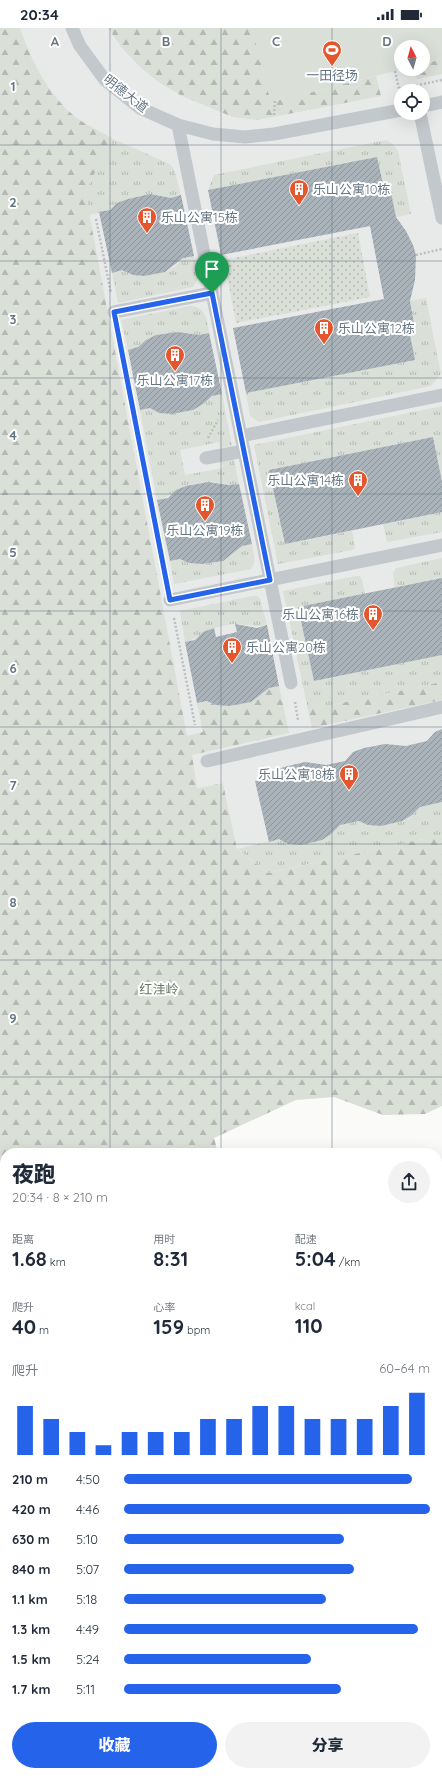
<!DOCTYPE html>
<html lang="zh">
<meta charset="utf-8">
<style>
:root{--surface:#fff;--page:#f2f2f3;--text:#1f2937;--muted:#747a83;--accent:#2563eb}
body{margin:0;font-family:Quicksand,"Noto Sans SC",sans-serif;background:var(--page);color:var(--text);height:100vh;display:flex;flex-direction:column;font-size:15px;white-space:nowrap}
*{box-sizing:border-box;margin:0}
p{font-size:13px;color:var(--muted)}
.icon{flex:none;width:22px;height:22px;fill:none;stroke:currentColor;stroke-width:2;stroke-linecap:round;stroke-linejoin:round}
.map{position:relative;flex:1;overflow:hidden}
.details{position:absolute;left:0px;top:1120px;width:442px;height:628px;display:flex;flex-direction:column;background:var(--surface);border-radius:16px 16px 0 0;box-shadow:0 4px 16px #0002}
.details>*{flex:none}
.needle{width:26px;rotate:354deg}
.tools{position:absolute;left:394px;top:12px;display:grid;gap:8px}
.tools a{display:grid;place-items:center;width:36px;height:36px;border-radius:50%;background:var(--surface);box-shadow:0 4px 16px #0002;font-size:20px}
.pin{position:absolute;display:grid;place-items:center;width:34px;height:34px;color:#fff;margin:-41px -17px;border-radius:50% 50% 50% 0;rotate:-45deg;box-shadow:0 0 4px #0007}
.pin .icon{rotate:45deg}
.round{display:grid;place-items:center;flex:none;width:42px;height:42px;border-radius:21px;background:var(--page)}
.summary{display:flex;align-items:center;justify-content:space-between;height:68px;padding:0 12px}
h1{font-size:22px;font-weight:800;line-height:30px}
.figures{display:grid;grid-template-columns:repeat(3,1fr);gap:6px;height:68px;padding:4px 12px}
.figures div{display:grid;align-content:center}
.figures b{font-size:20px;font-weight:800}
.figures small{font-size:11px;font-weight:400}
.figures p{font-size:11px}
.chart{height:112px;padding:8px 12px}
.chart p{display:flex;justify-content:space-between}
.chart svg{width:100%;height:72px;margin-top:4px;stroke:var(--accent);stroke-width:6}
.primary-button{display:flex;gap:8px;margin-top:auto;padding:8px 12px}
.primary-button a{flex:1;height:46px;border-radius:24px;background:var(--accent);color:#fff;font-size:16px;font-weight:800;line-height:46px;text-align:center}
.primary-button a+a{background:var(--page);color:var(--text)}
ul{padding:0 12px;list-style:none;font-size:13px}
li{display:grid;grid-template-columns:64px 48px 1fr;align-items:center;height:30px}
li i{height:10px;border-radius:5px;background:var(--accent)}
.status{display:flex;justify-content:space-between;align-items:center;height:28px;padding:0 20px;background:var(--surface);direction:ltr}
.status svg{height:11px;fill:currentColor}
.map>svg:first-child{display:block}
.built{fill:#e8e9e9;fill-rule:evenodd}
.grass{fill:url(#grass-tufts)}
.forest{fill:url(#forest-firs)}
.park{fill:url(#park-dots)}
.pitch{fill:#dadfd7}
.building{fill:url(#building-hatch)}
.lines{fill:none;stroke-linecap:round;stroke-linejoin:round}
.path{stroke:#bbbfc2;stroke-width:2.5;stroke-dasharray:2 2;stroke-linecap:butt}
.service{stroke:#c3c8cc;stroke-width:13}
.route-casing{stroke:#fff;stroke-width:8}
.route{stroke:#2563eb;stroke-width:5}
.grid{fill:none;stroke:#657683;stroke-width:1;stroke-opacity:0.55}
.labels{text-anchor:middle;stroke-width:4;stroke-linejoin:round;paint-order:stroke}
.poi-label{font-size:13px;fill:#657683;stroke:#fff;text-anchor:start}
.street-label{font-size:13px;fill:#657683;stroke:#fff}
.park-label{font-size:13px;fill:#687a64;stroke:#fff}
.grid-label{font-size:13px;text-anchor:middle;font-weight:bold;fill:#657683;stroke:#fff;stroke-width:4;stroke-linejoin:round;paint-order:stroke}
</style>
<div class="status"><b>20:34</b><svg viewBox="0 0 49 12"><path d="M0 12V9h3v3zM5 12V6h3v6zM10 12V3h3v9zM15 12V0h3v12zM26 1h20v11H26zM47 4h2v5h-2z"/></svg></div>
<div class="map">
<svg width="442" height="1748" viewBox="0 0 442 1748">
<defs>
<pattern id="grass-tufts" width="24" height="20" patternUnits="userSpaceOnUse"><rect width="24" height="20" fill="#dadfd7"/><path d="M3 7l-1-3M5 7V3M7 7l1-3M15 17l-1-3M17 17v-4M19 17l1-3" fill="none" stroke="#b4b9b4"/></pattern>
<pattern id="forest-firs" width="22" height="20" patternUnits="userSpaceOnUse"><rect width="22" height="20" fill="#dadfd7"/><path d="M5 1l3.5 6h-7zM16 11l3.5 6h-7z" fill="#b4b9b4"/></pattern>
<pattern id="park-dots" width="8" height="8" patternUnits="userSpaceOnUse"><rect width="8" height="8" fill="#dadfd7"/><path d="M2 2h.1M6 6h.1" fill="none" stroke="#b4b9b4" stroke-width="1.8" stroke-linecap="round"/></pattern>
<pattern id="building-hatch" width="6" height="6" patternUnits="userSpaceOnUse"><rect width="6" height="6" fill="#aab3b9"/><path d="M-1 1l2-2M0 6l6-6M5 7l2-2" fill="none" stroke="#8e969c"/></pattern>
</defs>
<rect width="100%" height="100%" fill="#fafaf8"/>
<path class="built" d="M0,0H442V846L237,821L223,755L197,760ZM401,19H423V41H401ZM401,63H423V85H401Z"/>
<g class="grass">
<polygon points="113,111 170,136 174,141 181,167 171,170 150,166 128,171 117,175 110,182 89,187 85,163"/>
<polygon points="386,112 393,116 398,123 411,186 396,189 390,161 384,160 377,129 208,162 214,147"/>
<polygon points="194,228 198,250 193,259 118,275 112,245 122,242 133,247 144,248 165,244 175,239 183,230"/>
<polygon points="426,270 441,346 431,358 259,394 250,388 246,365 415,332 409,302 415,301 410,273"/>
<path d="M190,278C206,278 207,292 209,305L199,307L178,304L156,307L146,312L138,319L128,322L121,292Z"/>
<path d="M222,366L232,418L220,420L219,414L180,422L185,447L223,440L222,433L234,431L239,456C228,458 220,454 209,454C202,454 194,456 187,458C174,461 172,469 157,472L140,382L150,380L159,385L172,386L193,382L203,376L212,368Z"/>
<polygon points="442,378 442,454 433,409 269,442 285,516 352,503 355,520 352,522 278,536 254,417"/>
<polygon points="442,484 442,504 387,514 383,496"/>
<path d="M252,516C253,525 257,533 251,541L174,556L170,533L180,531L189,535L202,536L223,533L242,518Z"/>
<polygon points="442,530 442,550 395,559 393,545 396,540"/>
<polygon points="356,548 360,548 362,552 365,566 298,579 314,653 442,627 442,654 308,682 283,563"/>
<path d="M252,568H257L260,570L267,597C255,600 248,596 236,596C230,596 221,598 215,600C201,603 199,611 185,614L180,583Z"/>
<polygon points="442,774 442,807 268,845 237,821 279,811 288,816 301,817 322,812 331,806 340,797 359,793 368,797 381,798 402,793 412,787 420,779"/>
</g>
<g class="forest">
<path d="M0,0H20C31,32 46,63 73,87C84,96 100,103 113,111L85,163L187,708L203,704L197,675L207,673L216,677L229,678L251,674L269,660L279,658L289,705L192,727L197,760L223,755L237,821L268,845L442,807V1078L425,1086L383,1087L334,1069L296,1072L214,1110L218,1125H5V1743H437V1353L442,1352V1748H0Z"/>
<polygon points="108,0 252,0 271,74 376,48 381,68 257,92 233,89 182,68 160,55 140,39 122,20"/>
<polygon points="442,31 442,46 417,51 414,41 423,41 423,36"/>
<polygon points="442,654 442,672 312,700 308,682"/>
</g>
<polygon class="park" points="358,205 370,269 236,295 224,232"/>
<polygon class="pitch" points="252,0 442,0 442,31 423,36 423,19 401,19 401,41 403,41 271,74"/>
<g class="building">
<polygon points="377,129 384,160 390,160 396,189 406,203 413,217 416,227 415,252 410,273 415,301 409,302 415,332 246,365 233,300 384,271 370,198 221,227 208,162"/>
<polygon points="150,166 171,170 181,167 194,228 183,230 165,244 144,248 133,247 122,242 112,245 99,184 110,182 117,175 128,171"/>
<polygon points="178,304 199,307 209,305 222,366 212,368 203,376 193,382 172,386 159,385 150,380 140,382 128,322 138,319 146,312 156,307"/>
<polygon points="433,409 442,454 442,484 285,516 269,442"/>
<polygon points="208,454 229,457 239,456 252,516 242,518 223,533 202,536 189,535 180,531 170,533 157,472 168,470 176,462 186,458"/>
<polygon points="442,550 442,627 314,653 298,579"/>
<polygon points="235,596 257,600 267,597 279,658 269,660 251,674 229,678 216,677 207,673 197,675 185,614 195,612 203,604 214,600 216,609 237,604"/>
<polygon points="442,701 442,774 420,779 412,787 402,793 381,798 368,797 359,793 340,797 331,806 322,812 301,817 288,816 279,811 269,814 255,753 265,751 273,743 284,739 305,734 326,737 345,733 353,724 364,720 385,716 406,718 427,713 435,704"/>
</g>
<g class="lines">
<g class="path">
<polyline points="395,43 399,61 442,52"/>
<polyline points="274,87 275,73"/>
<polyline points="96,191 111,265"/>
<polyline points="416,227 442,221"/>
<polyline points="118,303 167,554"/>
<polyline points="208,410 218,392"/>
<polyline points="174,590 195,697"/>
<polyline points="295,674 298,692"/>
</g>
<g class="service">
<polyline points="72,0 80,18 105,52 140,80 178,97 213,106 245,109 274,106 401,82"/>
<polyline points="423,78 442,74"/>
<polyline points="420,85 442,190"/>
<polyline points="178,97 291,655"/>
<polyline points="114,284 212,265"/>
<polyline points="241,408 442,367"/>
<polyline points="206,430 244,423"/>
<polyline points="170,572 442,517"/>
<polyline points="207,733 442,679"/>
</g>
</g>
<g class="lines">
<g class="route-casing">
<polygon id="route" points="212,265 270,552 170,572 114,284"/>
</g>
<use href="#route" class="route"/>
</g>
<path class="grid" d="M110,0V1125M221,0V1125M332,0V1125M0,117H442M0,233H442M0,350H442M0,466H442M0,583H442M0,699H442M0,816H442M0,932H442M0,1049H442M0,1165H5M437,1165H442M0,1282H5M437,1282H442M0,1398H5M437,1398H442M0,1515H5M437,1515H442M0,1631H5M437,1631H442M110,1743V1748M221,1743V1748M332,1743V1748"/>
<defs>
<g id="stadium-pin" transform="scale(1)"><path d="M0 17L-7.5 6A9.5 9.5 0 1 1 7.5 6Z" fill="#e4572e" stroke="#fff"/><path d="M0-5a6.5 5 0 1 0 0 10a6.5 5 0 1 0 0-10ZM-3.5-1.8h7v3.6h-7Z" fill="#fff"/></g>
<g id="building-pin" transform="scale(1)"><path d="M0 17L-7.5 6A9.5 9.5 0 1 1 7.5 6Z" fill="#e4572e" stroke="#fff"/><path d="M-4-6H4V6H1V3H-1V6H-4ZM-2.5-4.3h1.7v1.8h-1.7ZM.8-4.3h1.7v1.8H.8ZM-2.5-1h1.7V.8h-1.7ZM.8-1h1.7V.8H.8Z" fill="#fff"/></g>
</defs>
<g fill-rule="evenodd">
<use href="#stadium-pin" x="332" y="22"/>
<use href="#building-pin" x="299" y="161"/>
<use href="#building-pin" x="147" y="189"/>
<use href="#building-pin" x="324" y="300"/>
<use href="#building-pin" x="175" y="327"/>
<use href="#building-pin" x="358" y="452"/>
<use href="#building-pin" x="205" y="477"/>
<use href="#building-pin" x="373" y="586"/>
<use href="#building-pin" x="232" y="619"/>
<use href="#building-pin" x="349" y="746"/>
</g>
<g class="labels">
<g class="poi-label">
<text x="332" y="52" text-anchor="middle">一田径场</text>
<text x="313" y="166">乐山公寓10栋</text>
<text x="161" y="194">乐山公寓15栋</text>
<text x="338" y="305">乐山公寓12栋</text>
<text x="175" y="357" text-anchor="middle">乐山公寓17栋</text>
<text x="344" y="457" text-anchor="end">乐山公寓14栋</text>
<text x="205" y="507" text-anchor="middle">乐山公寓19栋</text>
<text x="359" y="591" text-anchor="end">乐山公寓16栋</text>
<text x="246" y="624">乐山公寓20栋</text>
<text x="335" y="751" text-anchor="end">乐山公寓18栋</text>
</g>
<g class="street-label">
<text transform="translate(126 65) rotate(38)" y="5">明德大道</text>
</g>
<g class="park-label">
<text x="159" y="966">红洼岭</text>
</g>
</g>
<g class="grid-label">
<text x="55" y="18">A</text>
<text x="166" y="18">B</text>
<text x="276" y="18">C</text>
<text x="387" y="18">D</text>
<text x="13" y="63">1</text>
<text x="13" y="179">2</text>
<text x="13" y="296">3</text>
<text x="13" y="412">4</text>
<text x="13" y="529">5</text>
<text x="13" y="645">6</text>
<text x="13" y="762">7</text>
<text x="13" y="879">8</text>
<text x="13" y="995">9</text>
</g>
</svg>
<div class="tools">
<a><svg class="needle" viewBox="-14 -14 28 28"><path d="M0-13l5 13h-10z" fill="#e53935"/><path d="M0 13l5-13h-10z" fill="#747a83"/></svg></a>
<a><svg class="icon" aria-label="locate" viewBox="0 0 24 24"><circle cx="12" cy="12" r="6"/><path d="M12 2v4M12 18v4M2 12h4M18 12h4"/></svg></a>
</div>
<div class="pin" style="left:212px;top:265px;background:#1e9e55"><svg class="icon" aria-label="arrive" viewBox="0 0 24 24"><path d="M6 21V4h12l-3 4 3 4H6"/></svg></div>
<section class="details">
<div class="summary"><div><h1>夜跑</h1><p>20:34 · 8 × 210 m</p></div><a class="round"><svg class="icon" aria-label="share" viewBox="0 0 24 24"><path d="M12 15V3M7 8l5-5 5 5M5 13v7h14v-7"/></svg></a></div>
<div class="figures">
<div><p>距离</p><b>1.68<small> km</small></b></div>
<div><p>用时</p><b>8:31</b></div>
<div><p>配速</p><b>5:04<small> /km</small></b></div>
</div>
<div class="figures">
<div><p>爬升</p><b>40<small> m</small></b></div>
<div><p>心率</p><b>159<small> bpm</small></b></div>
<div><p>kcal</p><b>110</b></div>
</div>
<div class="chart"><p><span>爬升</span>60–64 m</p>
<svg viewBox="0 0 160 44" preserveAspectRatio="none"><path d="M5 44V14M15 44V22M25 44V30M35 44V38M45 44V30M55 44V30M65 44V30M75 44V22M85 44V22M95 44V14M105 44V14M115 44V22M125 44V22M135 44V22M145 44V14M155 44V6"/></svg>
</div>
<ul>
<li><b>210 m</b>4:50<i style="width:94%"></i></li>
<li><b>420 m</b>4:46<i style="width:100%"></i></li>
<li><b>630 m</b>5:10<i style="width:72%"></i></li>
<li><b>840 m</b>5:07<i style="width:75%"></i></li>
<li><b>1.1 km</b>5:18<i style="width:66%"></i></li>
<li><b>1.3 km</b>4:49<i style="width:96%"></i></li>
<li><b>1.5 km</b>5:24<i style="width:61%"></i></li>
<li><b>1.7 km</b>5:11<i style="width:71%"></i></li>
</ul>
<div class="primary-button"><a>收藏</a><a>分享</a></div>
</section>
</div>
